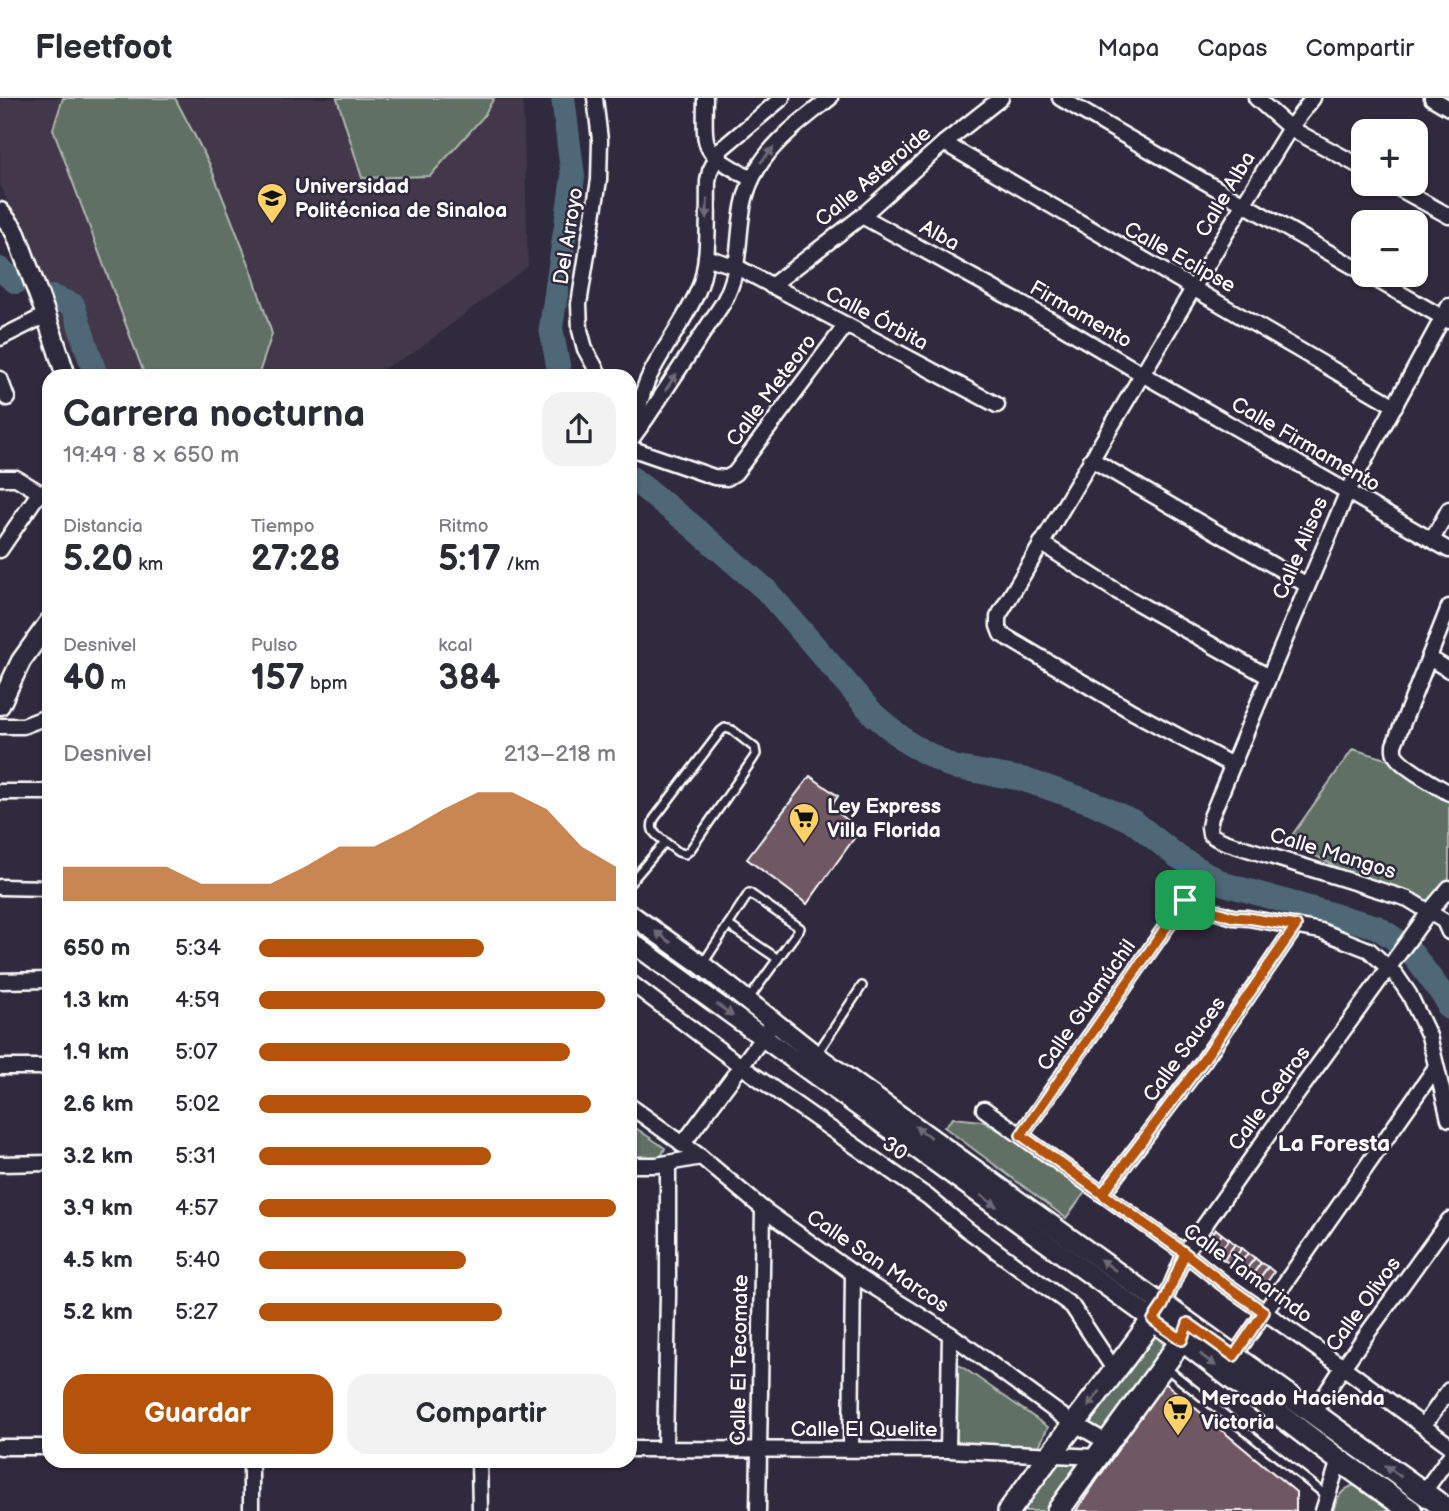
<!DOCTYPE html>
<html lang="es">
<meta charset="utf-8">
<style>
:root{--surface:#fff;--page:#f2f2f3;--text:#2b2b33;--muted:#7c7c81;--line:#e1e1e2;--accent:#b45309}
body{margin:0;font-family:"Balsamiq Sans",sans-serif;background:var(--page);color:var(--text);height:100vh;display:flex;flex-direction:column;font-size:26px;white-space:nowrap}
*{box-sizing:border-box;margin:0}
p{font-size:23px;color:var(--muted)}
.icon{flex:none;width:38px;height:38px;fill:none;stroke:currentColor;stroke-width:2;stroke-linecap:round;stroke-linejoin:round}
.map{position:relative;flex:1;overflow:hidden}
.panel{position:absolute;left:42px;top:271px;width:595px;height:1099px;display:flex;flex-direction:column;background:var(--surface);border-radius:21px;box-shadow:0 2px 5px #0004}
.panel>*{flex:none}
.fabs{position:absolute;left:1351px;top:21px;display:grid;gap:14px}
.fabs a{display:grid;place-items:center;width:77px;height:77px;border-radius:14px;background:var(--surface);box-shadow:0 2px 5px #0004;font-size:35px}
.pin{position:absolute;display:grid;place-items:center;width:60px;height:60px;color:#fff;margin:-30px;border-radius:14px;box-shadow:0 4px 10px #0006}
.round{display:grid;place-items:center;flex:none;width:74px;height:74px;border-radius:21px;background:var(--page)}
.overview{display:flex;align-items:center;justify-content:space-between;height:119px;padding:0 21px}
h1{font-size:38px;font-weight:700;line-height:52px}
.figures{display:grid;grid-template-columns:repeat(3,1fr);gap:10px;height:119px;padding:7px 21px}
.figures div{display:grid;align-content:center}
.figures b{font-size:35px;font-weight:700}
.figures small{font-size:19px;font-weight:400}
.figures p{font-size:19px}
.chart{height:196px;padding:14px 21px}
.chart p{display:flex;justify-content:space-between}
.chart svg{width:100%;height:126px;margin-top:7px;fill:var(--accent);opacity:.7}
.primary-button{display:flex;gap:14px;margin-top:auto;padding:14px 21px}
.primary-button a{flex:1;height:80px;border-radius:21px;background:var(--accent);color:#fff;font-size:28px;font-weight:700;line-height:80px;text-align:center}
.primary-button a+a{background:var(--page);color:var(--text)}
ul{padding:0 21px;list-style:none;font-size:23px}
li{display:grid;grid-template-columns:112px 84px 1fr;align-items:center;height:52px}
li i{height:18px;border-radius:9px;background:var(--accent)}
header{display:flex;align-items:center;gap:42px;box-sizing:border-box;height:98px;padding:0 35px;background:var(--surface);border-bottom:2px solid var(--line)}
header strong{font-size:33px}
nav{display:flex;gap:38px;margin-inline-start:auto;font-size:24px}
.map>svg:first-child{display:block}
.built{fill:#423848}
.green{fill:#606f65;stroke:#b0b7b2;stroke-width:2}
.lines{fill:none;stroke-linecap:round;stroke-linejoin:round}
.river{stroke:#4f6878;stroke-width:24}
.building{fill:#705863;stroke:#fff;stroke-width:2}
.service-casing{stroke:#fff;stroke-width:12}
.minor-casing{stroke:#fff;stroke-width:19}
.tertiary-casing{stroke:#fff;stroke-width:23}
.secondary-casing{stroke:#fff;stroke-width:26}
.service{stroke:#2f2a3d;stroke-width:7}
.minor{stroke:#2f2a3d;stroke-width:14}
.tertiary{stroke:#2f2a3d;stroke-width:18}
.secondary{stroke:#2f2a3d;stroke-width:21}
.oneway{fill:#6d6a77}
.route-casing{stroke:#fff;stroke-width:14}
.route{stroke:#b45309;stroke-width:9}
.labels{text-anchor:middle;stroke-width:5;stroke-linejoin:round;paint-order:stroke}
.street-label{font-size:21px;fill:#fff;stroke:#2f2a3d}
.poi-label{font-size:21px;font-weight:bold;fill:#fff;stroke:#2f2a3d;text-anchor:start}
.neighbourhood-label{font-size:23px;font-weight:bold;fill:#fff;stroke:#2f2a3d}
</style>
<header>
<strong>Fleetfoot</strong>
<nav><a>Mapa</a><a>Capas</a><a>Compartir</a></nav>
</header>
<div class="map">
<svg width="1449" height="1413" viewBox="0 0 1449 1413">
<rect width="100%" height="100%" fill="#2f2a3d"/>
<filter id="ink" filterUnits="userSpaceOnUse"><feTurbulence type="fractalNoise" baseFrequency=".0143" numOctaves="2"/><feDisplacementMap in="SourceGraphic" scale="14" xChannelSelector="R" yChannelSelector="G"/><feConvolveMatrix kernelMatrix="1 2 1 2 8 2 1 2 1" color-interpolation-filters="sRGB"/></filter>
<g filter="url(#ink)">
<polygon class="built" points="0,0 523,0 528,168 415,254 368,278 84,278 0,86"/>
<g class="green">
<polygon points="63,0 175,0 209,65 251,171 272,236 258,278 145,278 53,31"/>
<polygon points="337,0 494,0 483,19 430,78 362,80"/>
<polygon points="1353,651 1405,667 1449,695 1449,790 1426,812 1377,791 1288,743"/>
<polygon points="953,1020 982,1023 1013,1040 1086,1093 1066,1120 944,1029"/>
<polygon points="630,1026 665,1050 660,1062 630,1062"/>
<polygon points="1153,1236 1167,1249 1104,1333 1084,1324"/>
<polygon points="958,1266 1048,1329 1039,1348 956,1345"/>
<polygon points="1054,1366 1082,1366 1046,1413 1019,1413"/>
<path d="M1355,1387L1390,1413H1333C1338,1399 1340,1392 1355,1387Z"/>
</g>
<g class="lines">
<g class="river">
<polyline points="0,171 16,184"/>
<polyline points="52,199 73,207 96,278"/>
<polyline points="560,278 551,230 573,79 563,0"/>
<polyline points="630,379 690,426 766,492 874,617 908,645 952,669 1022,681 1091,704 1134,724 1178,759 1224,786 1377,829 1408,850 1446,901 1449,910"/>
</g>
</g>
<g class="building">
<polygon points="810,678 838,698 831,709 860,732 807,806 747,761"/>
<polygon points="1216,1131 1222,1136 1211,1152 1204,1147"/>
<polygon points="1222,1136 1229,1141 1217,1157 1211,1152"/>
<polygon points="1229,1141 1235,1146 1224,1162 1217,1157"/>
<polygon points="1235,1146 1242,1150 1230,1166 1224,1162"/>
<polygon points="1242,1150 1248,1155 1237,1171 1230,1166"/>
<polygon points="1248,1155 1255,1160 1243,1176 1237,1171"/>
<polygon points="1255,1160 1261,1165 1250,1180 1243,1176"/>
<polygon points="1261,1165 1268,1169 1256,1185 1250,1180"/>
<polygon points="1268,1169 1274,1174 1263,1190 1256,1185"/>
<polygon points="1164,1284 1296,1394 1296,1413 1076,1413"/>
</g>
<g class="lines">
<g class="service-casing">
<g id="service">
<path d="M630,785L665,744C656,736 649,734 654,721L721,633L725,630L732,632L755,650L756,656L753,661L690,752L685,756L678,754L665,744"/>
<polyline points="728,827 778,861"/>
<polyline points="702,867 749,795 800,830 748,902"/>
<polyline points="816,957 862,888"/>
<polyline points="1166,1270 1327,1398"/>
</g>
</g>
<g class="minor-casing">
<g id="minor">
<polyline points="595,0 600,42 599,82 579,206 580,232 585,251 600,278"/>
<path d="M705,0C704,57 702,52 751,81"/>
<path d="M1060,0C1160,59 1262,116 1363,174"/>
<polyline points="1256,0 1290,30 1363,70"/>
<polyline points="1432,0 1449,10"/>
<path d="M944,45C1094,134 1245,220 1395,308"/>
<polyline points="1391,86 1449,118"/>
<polyline points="862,118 1058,226 1142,276 1449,452"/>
<polyline points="706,159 737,169 997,307"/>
<polyline points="1368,177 1449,223"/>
<polyline points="771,188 862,118 944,45 1001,0"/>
<polyline points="1449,208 1348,393 1269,579 1211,719 1209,729 1210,736 1216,740 1225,744 1408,801 1444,823 1449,834"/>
<polyline points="0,240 46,217"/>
<polyline points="0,281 7,300"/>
<path d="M633,335C637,316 641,296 649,279C663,250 684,224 697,195C711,166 707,116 708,83L710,73L720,52L782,0"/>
<path d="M630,343L646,321L723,205C740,174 737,150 742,116C749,60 789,33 830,0"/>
<polyline points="630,350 714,379 727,380 735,375 846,227"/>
<polyline points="1091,361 1307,487"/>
<polyline points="0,380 16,380 49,400"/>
<polyline points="1432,442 1449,411"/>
<polyline points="1041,445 1118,494 1269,579"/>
<polyline points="0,452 39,395"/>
<path d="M1449,509L1394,647C1394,653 1393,653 1396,658C1404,670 1436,687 1449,695"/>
<polyline points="1429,560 1449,572"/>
<polyline points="0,628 23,628 49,618"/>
<polyline points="1232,667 1133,614 1001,536 998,528 998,519 1244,105 1290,30 1313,0"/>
<polyline points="0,694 49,694"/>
<polyline points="0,789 49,790"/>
<polyline points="0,883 49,882"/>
<polyline points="630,884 741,968 928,1099 965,1130 1072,1208 1115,1273"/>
<polyline points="0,969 49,969"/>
<polyline points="630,1008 701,1059 763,1111 861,1181 950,1236 1065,1320 1108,1345"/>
<polyline points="984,1011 1185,1155 1223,1185 1343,1269 1449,1347"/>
<polyline points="1021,1037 1185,802 1204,810 1233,819 1248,820 1321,833 1369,852 1396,877 1409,896 1429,938 1449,1021"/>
<polyline points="682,1047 775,923"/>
<polyline points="0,1066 49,1065"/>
<polyline points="630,1067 657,1067 701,1059"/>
<polyline points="1102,1096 1204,962 1296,828"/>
<polyline points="1163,1207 1185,1155 1287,1010 1429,814 1449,790"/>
<polyline points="1234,1258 1436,969"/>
<polyline points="1313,1315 1343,1269 1449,1122"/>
<polyline points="1424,1327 1449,1292"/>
<polyline points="0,1349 49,1349"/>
<polyline points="630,1351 948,1352 1098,1359"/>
<polyline points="665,1351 668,1197 668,1066"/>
<polyline points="851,1351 853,1175"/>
<polyline points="948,1352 950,1236"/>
<polyline points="479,1363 480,1413"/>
<polyline points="1423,1395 1449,1359"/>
<polyline points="251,1413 251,1363"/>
<polyline points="758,1413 763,1111"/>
<polyline points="1323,1413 1339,1362"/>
</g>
</g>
<g class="tertiary-casing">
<g id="tertiary">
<polyline points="0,114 12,129 16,136 46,217 66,278"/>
<polyline points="0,607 21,563 49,524"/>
<polyline points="630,816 702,867 816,957 1163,1207"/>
<polyline points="630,843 1153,1222"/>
</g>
</g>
<g class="secondary-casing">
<g id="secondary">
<polyline points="1153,1222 1182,1242 1339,1362 1411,1413"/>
<path d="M1009,1413C1059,1343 1114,1277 1163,1207L1449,1413"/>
<polyline points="1058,1413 1182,1242 1187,1229"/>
</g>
</g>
<use href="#service" class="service"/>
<use href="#minor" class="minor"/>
<use href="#tertiary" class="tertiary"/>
<use href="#secondary" class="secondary"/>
</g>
<defs><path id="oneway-solid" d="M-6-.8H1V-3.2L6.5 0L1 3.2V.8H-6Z" transform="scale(1.75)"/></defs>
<g class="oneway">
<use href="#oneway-solid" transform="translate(767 57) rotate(-50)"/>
<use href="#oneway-solid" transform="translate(707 111) rotate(92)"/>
<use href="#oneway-solid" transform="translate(671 284) rotate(-56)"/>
<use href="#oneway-solid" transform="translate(663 839) rotate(-144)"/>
<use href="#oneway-solid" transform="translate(725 912) rotate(36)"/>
<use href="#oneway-solid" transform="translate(923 1034) rotate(-144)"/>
<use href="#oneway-solid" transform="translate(989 1103) rotate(36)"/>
<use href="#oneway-solid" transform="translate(1108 1167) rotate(-144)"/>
<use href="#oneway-solid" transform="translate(1208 1262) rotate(38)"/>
<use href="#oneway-solid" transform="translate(1094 1301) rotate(127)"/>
<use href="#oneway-solid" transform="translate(1393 1373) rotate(-144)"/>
</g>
</g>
<g class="lines" filter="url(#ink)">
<g class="route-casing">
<polyline id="route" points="1185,802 1021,1037 1185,1155 1163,1207 1153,1222 1182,1242 1188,1225 1234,1258 1264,1214 1223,1185 1185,1155 1102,1096 1204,961 1296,828 1248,820 1233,819 1204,810 1185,802"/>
</g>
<use href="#route" class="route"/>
</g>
<defs>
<g id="university-pin" transform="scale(1.575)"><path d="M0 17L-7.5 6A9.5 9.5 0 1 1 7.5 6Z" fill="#ffd166" stroke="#2f2a3d"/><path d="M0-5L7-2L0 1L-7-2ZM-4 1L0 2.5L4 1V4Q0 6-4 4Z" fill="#111"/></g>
<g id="supermarket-pin" transform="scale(1.575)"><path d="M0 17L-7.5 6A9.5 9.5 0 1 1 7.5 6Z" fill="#ffd166" stroke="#2f2a3d"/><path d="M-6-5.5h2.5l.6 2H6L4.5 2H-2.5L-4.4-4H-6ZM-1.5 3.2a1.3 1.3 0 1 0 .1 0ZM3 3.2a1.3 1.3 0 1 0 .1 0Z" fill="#111"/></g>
</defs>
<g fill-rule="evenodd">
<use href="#university-pin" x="272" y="100"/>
<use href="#supermarket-pin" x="804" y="720"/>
<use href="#supermarket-pin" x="1178" y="1312"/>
</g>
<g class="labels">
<g class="street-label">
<text transform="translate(873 78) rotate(-40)" y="7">Calle Asteroide</text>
<text transform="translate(1225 96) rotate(-59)" y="7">Calle Alba</text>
<text transform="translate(940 137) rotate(29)" y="7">Alba</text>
<text transform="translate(568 138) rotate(-81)" y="7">Del Arroyo</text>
<text transform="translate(1180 159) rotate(29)" y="7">Calle Eclipse</text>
<text transform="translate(1081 216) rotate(30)" y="7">Firmamento</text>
<text transform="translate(877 220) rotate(28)" y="7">Calle Órbita</text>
<text transform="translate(771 292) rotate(-53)" y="7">Calle Meteoro</text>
<text transform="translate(1306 346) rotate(30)" y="7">Calle Firmamento</text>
<text transform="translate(1300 450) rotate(-67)" y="7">Calle Alisos</text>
<text transform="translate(1333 755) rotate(17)" y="7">Calle Mangos</text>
<text transform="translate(1086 907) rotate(-55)" y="7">Calle Guamúchil</text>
<text transform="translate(1184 951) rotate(-54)" y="7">Calle Sauces</text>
<text transform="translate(1269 1000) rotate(-54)" y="7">Calle Cedros</text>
<text transform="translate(895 1050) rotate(35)" y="7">30</text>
<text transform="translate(878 1163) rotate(34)" y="7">Calle San Marcos</text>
<text transform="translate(1248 1175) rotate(36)" y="7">Calle Tamarindo</text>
<text transform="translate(1363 1206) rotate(-54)" y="7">Calle Olivos</text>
<text transform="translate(739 1262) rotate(-89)" y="7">Calle El Tecomate</text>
<text x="864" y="1338">Calle El Quelite</text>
</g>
<g class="poi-label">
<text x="295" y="95">Universidad<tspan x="295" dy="24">Politécnica de Sinaloa</tspan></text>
<text x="827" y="715">Ley Express<tspan x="827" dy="24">Villa Florida</tspan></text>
<text x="1201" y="1307">Mercado Hacienda<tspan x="1201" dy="24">Victoria</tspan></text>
</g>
<g class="neighbourhood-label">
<text x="1334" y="1053">La Foresta</text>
</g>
</g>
</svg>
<div class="fabs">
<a>+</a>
<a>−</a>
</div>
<div class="pin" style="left:1185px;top:802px;background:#1e9e55"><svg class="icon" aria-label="arrive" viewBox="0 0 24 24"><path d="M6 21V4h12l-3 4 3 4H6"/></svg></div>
<section class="panel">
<div class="overview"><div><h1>Carrera nocturna</h1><p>19:49 · 8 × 650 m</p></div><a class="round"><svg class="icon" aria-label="share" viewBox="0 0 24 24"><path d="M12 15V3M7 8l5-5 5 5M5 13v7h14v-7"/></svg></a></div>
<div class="figures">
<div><p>Distancia</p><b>5.20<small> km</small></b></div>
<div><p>Tiempo</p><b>27:28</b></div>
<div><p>Ritmo</p><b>5:17<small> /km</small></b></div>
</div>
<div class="figures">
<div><p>Desnivel</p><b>40<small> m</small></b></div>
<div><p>Pulso</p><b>157<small> bpm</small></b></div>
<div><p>kcal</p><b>384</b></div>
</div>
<div class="chart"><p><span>Desnivel</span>213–218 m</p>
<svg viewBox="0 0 160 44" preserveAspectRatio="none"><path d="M0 44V32L10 32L20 32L30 32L40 38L50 38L60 38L70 32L80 25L90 25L100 19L110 12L120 6L130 6L140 12L150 25L160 32V44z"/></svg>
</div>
<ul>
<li><b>650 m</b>5:34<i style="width:63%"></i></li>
<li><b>1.3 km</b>4:59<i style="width:97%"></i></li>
<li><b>1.9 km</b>5:07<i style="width:87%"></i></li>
<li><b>2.6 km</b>5:02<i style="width:93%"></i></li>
<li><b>3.2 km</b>5:31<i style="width:65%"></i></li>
<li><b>3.9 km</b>4:57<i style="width:100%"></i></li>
<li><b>4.5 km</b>5:40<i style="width:58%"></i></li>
<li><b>5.2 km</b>5:27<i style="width:68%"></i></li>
</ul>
<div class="primary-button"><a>Guardar</a><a>Compartir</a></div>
</section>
</div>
